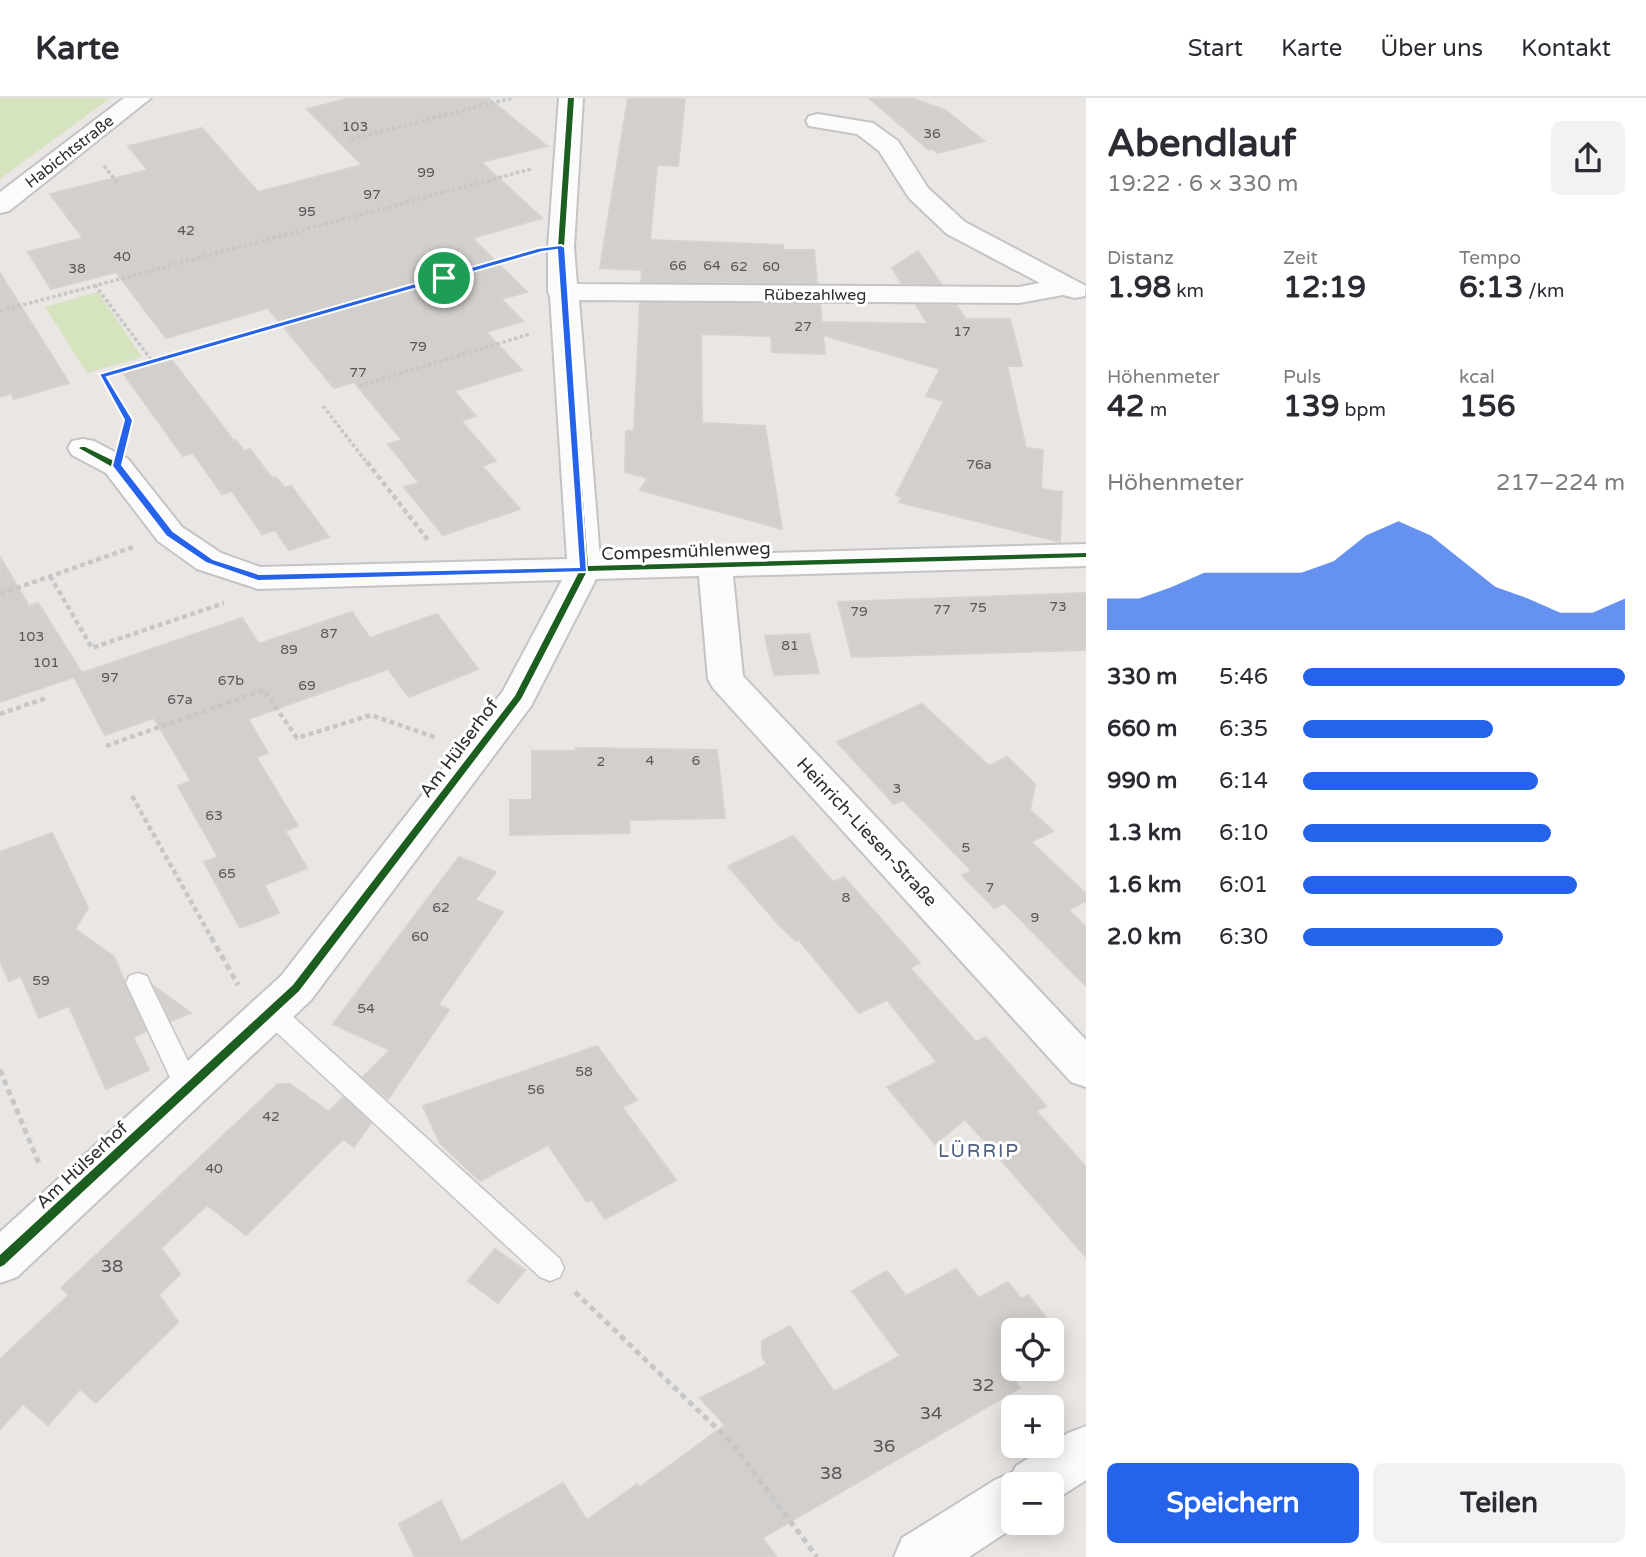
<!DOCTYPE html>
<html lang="de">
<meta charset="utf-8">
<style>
:root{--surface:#fff;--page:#f2f2f3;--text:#2b2b33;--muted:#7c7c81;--line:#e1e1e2;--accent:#2563eb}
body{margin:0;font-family:"Varela Round",sans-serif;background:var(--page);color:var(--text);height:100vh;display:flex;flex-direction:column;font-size:26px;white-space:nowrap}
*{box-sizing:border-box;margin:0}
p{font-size:23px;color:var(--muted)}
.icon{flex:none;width:38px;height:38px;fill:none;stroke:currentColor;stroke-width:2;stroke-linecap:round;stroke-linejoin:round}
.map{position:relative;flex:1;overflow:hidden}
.sheet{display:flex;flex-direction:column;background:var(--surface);width:560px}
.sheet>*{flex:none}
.fabs{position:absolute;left:1001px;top:1220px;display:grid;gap:14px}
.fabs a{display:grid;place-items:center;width:63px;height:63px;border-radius:10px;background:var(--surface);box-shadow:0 4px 18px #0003;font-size:35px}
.pin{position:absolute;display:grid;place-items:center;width:60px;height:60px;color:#fff;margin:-30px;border:4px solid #fff;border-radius:50%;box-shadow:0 2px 7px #0007}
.round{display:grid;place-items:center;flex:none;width:74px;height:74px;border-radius:10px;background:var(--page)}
.summary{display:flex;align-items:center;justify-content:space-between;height:119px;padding:0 21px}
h1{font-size:38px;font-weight:800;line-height:52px}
.metrics{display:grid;grid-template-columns:repeat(3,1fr);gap:10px;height:119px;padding:7px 21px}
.metrics div{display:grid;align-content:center}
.metrics b{font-size:30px;font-weight:800}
.metrics small{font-size:19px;font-weight:400}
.metrics p{font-size:19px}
.chart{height:196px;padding:14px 21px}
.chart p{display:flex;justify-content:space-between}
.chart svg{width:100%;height:126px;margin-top:7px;fill:var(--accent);opacity:.7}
.action{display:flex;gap:14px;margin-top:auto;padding:14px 21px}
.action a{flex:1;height:80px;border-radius:10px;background:var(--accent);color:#fff;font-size:28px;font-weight:800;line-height:80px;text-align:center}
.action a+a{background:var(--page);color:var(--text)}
ul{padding:0 21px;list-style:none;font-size:23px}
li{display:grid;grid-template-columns:112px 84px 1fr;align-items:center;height:52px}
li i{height:18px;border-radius:9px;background:var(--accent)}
header{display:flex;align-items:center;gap:42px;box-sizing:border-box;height:98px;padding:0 35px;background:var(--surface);border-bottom:2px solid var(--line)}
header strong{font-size:33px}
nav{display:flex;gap:38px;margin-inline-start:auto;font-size:24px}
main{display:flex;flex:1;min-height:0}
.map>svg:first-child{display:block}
.green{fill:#d5e3bf}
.building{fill:#d2cfcd;stroke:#d5d2d0;stroke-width:2}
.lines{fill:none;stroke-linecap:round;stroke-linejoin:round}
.service-casing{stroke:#c5c3c4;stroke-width:3}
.minor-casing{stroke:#c5c3c4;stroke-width:4}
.path-far2{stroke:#c7c7c7;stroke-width:3.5;stroke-dasharray:3.5 2.5;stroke-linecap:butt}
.path-far1{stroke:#c7c7c7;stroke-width:4.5;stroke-dasharray:5 3.5;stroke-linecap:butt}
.path{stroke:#c7c7c7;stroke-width:5;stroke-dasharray:6 4.5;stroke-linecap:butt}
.service{fill:#fcfbfb;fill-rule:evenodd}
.minor{fill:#fcfbfb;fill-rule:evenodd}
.cycleway-casing{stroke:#fff;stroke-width:4}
.cycleway{fill:#1b5e20;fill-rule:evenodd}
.route{fill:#2563eb;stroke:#fff;stroke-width:2;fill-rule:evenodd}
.labels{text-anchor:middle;stroke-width:6;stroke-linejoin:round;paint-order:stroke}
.number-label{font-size:14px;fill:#575656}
.far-street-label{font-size:16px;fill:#2d2d2d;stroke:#fff}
.street-label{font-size:18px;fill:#2d2d2d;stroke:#fff}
.near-number-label{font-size:18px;fill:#575656}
.neighbourhood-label{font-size:19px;letter-spacing:2px;fill:#4f607c;stroke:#fff}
</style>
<header>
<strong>Karte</strong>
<nav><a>Start</a><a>Karte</a><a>Über uns</a><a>Kontakt</a></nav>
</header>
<main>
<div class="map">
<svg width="1086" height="1459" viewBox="0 0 1086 1459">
<rect width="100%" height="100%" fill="#eae6e4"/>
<g class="green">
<polygon points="0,0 110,0 0,81"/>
<polygon points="98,194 142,259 87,275 45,209"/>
</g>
<g class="building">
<polygon points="350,0 488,0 547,48 481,64 542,120 472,140 527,194 501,201 523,223 486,234 522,272 454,293 476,318 461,323 496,363 482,368 520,411 443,437 404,389 419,385 388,346 402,342 354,284 334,290 268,210 166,240 116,174 51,191 28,154 83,140 50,96 148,72 128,48 202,30 258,94 362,67 307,11"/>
<polygon points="628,0 685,0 678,68 657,67 650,142 783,147 783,152 814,152 817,185 641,184 642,172 600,170"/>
<polygon points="869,0 911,0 945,12 984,43 938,55 933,51 929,52"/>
<polygon points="918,153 941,186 902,186 892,170"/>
<polygon points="0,175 69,285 14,301 11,295 0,299"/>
<polygon points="640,205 820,206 822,224 928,226 916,207 956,207 966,221 1010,221 1022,268 1007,268 1026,350 1043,352 1041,391 1062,394 1060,444 899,404 902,399 896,397 944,303 926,298 940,271 823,237 825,256 772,254 771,238 701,236 702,325 765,328 782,431 640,392 648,380 625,374 626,333 634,333"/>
<polygon points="171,261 234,343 236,342 244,353 250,351 272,380 276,379 285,390 291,388 329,439 289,452 275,432 262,436 232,393 222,396 193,355 183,358 123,275"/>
<polygon points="0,459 29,508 38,505 82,575 242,520 259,546 352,514 370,540 437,516 478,571 409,599 388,571 248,621 268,655 256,659 298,728 285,733 307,770 264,787 279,815 240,830 204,764 218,759 178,688 191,683 154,620 105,637 74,579 0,604"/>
<polygon points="1086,495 1086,552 852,559 838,504"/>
<polygon points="809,536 819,575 774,577 765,538"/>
<polygon points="922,606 989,668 1007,659 1035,686 1030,712 1053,733 1031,744 1086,796 1086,803 1068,812 1086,829 1086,888 1004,805 994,810 962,777 972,773 903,702 894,706 837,644"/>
<polygon points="576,650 717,652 725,720 629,722 630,735 510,737 510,702 532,702 532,653 576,653"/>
<polygon points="52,735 88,810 75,831 114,859 146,933 133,939 149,972 106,991 69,908 39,920 21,878 9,883 0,863 0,754"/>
<polygon points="793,738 833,784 844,779 920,865 910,870 976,944 986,939 1046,1008 1036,1013 1086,1069 1086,1159 965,1021 935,1046 887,989 937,964 887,902 859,915 799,842 796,843 779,827 728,768"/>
<polygon points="459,759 496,774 475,802 503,814 438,907 449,912 388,1001 363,979 390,952 333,926"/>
<polygon points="155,889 191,915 171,923"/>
<polygon points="597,948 637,1002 622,1009 676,1082 605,1121 592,1102 587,1104 548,1047 480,1083 440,1045 423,1008"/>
<polygon points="278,986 290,986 329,1014 343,999 371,1025 354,1049 343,1041 246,1137 207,1107 161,1150 180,1176 159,1197 178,1224 96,1305 80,1291 48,1327 23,1306 0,1331 0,1261 69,1197 61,1190"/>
<polygon points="495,1151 525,1172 498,1205 468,1183"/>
<polygon points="956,1171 979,1200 1008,1184 1021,1201 1028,1197 1056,1232 1052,1234 1052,1232 1013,1232 1013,1258 1001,1266 1020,1290 762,1440 777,1459 415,1459 399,1426 441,1403 461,1444 563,1385 587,1422 637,1386 640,1389 725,1327 700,1300 767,1266 762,1258 762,1243 790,1228 834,1294 900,1258 852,1193 887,1173 906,1198"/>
</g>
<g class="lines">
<g class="service-casing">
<g id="service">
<polygon points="138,875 147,878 150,885 201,990 197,998 188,1001 179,998 175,990 126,885 129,878"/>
<polygon points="270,903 279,906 560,1161 564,1170 560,1179 550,1183 540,1179 261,920 258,913 261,906"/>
</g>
</g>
<g class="minor-casing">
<g id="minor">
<polygon points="124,0 151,0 9,113 0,115 0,94"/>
<polygon points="559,0 583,0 574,149 577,186 1019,189 1040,185 947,136 909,100 879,53 857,36 809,28 806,23 809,18 818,16 873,25 898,43 928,90 965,124 1086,188 1085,198 1075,200 1063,197 1019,205 579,202 600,460 1086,446 1086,468 733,478 743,578 1086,942 1086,989 1071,984 713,590 708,581 699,478 596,481 531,608 311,902 17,1179 0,1185 0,1134 281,878 503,593 562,482 258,491 197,471 158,443 106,375 72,357 68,350 72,343 83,341 94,343 128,361 182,429 221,455 260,469 567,461 550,198 548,194 548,149"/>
<polygon points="1086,1328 1086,1382 1052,1404 1052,1386 1013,1386 1013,1424 1022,1424 969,1459 894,1459 902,1440 995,1382 1013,1374 1016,1368 1068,1335"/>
</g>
</g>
<g class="path-far2">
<polyline points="351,41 512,0"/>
<polyline points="104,68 119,87"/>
<polyline points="95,187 152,263"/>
<polyline points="0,213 531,71"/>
<polyline points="359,288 530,236"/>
<polyline points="323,308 368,366"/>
<polyline points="126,332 129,322 102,278 525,156"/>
</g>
<g class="path-far1">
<polyline points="367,364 428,442"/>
<polyline points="50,478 92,550 224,505"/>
<polyline points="0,496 133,449"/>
<polyline points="0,616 46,600"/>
<polyline points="106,648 264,592 297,640 371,617 437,640"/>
<polyline points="132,698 212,841"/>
</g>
<g class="path">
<polyline points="211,839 238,887"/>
<polyline points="0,972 40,1068"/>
<polyline points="575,1194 732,1345 817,1459"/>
</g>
<use href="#service" class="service"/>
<use href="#minor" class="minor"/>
<g class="cycleway-casing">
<polygon id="cycleway" points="568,0 574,0 564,149 588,468 1086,455 1086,459 587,473 521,601 299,893 4,1167 0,1169 0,1157 293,887 515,598 579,474 258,482 206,465 167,438 114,370 79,350 81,349 85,349 120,366 173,434 212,461 259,478 580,469 558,149"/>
</g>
<use href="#cycleway" class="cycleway"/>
</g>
<path class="route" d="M561,147L565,149L587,474L258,483L206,465L166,438L112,368L124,322L99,276L538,150ZM557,152L579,469L259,476L213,461L173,433L122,367L133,322L107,279L542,154Z"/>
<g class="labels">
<g class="number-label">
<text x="355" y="33">103</text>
<text x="932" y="40">36</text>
<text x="426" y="79">99</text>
<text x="372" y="101">97</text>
<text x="307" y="118">95</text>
<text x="186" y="137">42</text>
<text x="122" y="163">40</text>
<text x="678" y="172">66</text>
<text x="712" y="172">64</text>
<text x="739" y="173">62</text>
<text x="771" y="173">60</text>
<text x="77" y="175">38</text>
<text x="803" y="233">27</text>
<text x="962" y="238">17</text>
<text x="418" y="253">79</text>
<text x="358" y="279">77</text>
<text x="979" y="371">76a</text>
<text x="1058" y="513">73</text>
<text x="978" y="514">75</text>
<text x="942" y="516">77</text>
<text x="859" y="518">79</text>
<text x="329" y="540">87</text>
<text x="31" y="543">103</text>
<text x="790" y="552">81</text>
<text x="289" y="556">89</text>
<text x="46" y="569">101</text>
<text x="110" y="584">97</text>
<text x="231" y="587">67b</text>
<text x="307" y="592">69</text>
<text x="180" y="606">67a</text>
<text x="650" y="667">4</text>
<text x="696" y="667">6</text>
<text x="601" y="668">2</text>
<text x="897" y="695">3</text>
<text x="214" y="722">63</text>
<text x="966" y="754">5</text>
<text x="227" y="780">65</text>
<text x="990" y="794">7</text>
<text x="846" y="804">8</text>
<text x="441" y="814">62</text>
<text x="1035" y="824">9</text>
<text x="420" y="843">60</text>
<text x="41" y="887">59</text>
<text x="366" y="915">54</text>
<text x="584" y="978">58</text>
<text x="536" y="996">56</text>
<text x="271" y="1023">42</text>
<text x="214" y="1075">40</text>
</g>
<g class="far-street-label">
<text transform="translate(69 53) rotate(-38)" y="6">Habichtstraße</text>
<text x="815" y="202">Rübezahlweg</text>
</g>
<g class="street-label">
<text transform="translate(686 453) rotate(-2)" y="6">Compesmühlenweg</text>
<text transform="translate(459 650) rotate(-53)" y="6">Am Hülserhof</text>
<text transform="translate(867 734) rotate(47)" y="6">Heinrich-Liesen-Straße</text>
<text transform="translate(82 1067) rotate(-43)" y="6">Am Hülserhof</text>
</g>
<g class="near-number-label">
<text x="112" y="1174">38</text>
<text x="983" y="1293">32</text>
<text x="931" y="1321">34</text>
<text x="884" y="1354">36</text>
<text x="831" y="1381">38</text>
</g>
<g class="neighbourhood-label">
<text x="979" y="1059">LÜRRIP</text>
</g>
</g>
</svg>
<div class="fabs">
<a><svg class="icon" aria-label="locate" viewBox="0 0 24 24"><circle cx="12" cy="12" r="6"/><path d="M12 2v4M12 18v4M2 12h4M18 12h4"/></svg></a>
<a>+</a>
<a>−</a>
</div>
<div class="pin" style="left:444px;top:180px;background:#1e9e55"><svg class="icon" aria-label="arrive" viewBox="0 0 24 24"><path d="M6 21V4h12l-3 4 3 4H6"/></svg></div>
</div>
<section class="sheet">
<div class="summary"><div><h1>Abendlauf</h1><p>19:22 · 6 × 330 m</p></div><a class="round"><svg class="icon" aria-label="share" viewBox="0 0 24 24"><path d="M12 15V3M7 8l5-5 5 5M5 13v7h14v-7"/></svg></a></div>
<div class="metrics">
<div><p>Distanz</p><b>1.98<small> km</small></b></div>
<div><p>Zeit</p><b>12:19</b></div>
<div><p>Tempo</p><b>6:13<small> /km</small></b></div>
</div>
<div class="metrics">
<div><p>Höhenmeter</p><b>42<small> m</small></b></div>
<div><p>Puls</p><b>139<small> bpm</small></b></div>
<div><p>kcal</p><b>156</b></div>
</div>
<div class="chart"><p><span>Höhenmeter</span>217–224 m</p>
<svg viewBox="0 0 160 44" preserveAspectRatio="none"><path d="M0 44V33L10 33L20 29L30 24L40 24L50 24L60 24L70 20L80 11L90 6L100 11L110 20L120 29L130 33L140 38L150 38L160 33V44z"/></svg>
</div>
<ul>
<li><b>330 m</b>5:46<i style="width:100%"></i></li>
<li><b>660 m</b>6:35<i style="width:59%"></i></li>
<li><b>990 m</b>6:14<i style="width:73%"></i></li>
<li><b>1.3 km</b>6:10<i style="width:77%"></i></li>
<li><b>1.6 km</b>6:01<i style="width:85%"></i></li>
<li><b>2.0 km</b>6:30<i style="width:62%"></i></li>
</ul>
<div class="action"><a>Speichern</a><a>Teilen</a></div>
</section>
</main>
